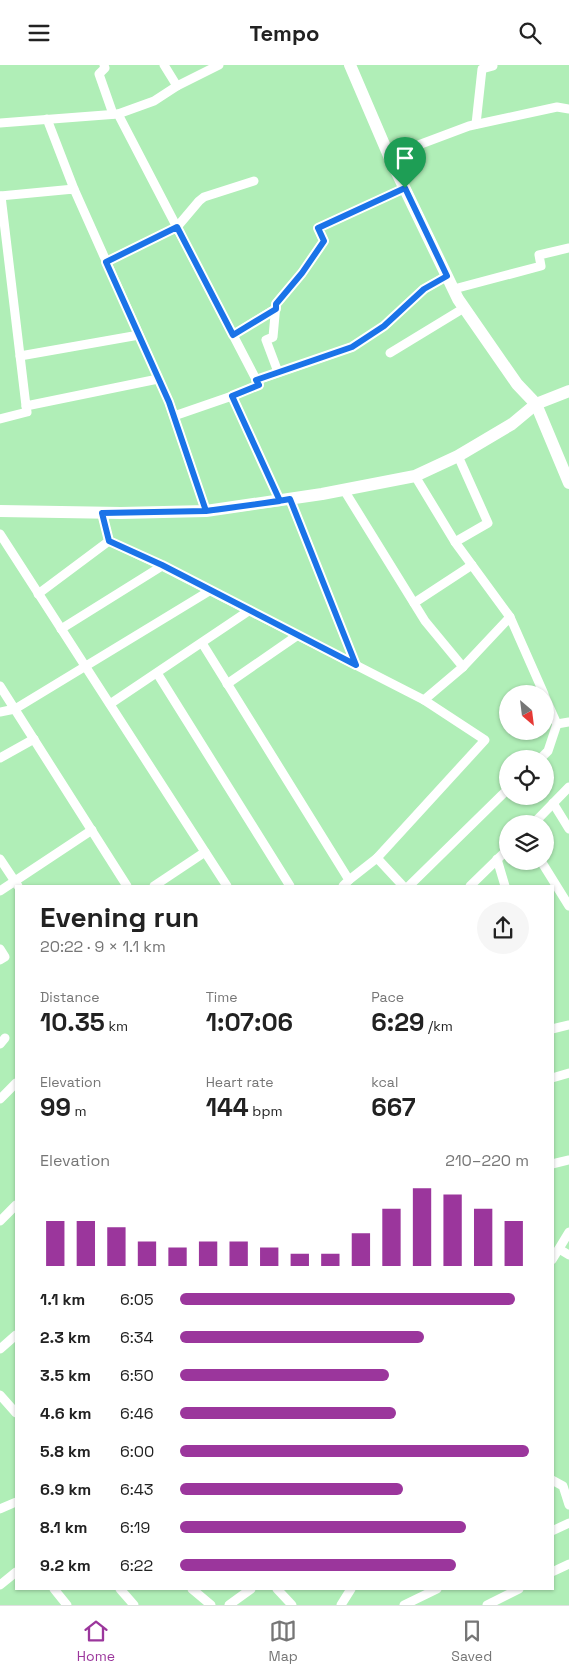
<!DOCTYPE html>
<meta charset="utf-8">
<style>
:root{--surface:#fff;--page:#f6f6f6;--text:#222;--muted:#767676;--line:#e0e0e0;--accent:#9b369c}
body{margin:0;font-family:"Space Grotesk",sans-serif;background:var(--page);color:var(--text);height:100vh;display:flex;flex-direction:column;font-size:19px;white-space:nowrap}
*{box-sizing:border-box;margin:0}
p{font-size:16px;color:var(--muted)}
.icon{flex:none;width:28px;height:28px;fill:none;stroke:currentColor;stroke-width:2;stroke-linecap:round;stroke-linejoin:round}
.map{position:relative;flex:1;overflow:hidden}
.side{position:absolute;left:15px;top:820px;width:539px;height:705px;display:flex;flex-direction:column;background:var(--surface);border-radius:0px;box-shadow:0 1px 4px #0004}
.side>*{flex:none}
.needle{width:32px;rotate:152deg}
.tools{position:absolute;left:499px;top:620px;display:grid;gap:10px}
.tools a{display:grid;place-items:center;width:55px;height:55px;border-radius:50%;background:var(--surface);box-shadow:0 1px 4px #0004;font-size:25px}
.pin{position:absolute;display:grid;place-items:center;width:42px;height:42px;color:#fff;margin:-51px -21px;border-radius:50% 50% 50% 0;rotate:-45deg;box-shadow:0 0 5px #0007}
.pin .icon{rotate:45deg}
.round{display:grid;place-items:center;flex:none;width:52px;height:52px;border-radius:26px;background:var(--page)}
.summary{display:flex;align-items:center;justify-content:space-between;height:85px;padding:0 25px}
h1{font-size:28px;font-weight:700;line-height:38px}
.metrics{display:grid;grid-template-columns:repeat(3,1fr);gap:8px;height:85px;padding:5px 25px}
.metrics div{display:grid;align-content:center}
.metrics b{font-size:25px;font-weight:700}
.metrics small{font-size:14px;font-weight:400}
.metrics p{font-size:14px}
.chart{height:140px;padding:10px 25px}
.chart p{display:flex;justify-content:space-between}
.chart svg{width:100%;height:90px;margin-top:5px;stroke:var(--accent);stroke-width:6}
ul{padding:0 25px;list-style:none;font-size:16px}
li{display:grid;grid-template-columns:80px 60px 1fr;align-items:center;height:38px}
li i{height:12px;border-radius:6px;background:var(--accent)}
header{display:flex;justify-content:space-between;align-items:center;height:65px;padding:0 25px;background:var(--surface);font-size:22px;font-weight:700}
.menu{display:flex;justify-content:space-around;align-items:center;height:70px;border-top:1px solid var(--line);background:var(--surface);font-size:14px;color:var(--muted)}
.menu a{display:grid;justify-items:center;gap:2px}
.menu .current{color:var(--accent)}
.map>svg:first-child{display:block}
.lines{fill:none;stroke-linecap:round;stroke-linejoin:round}
.street{stroke:#fff;stroke-width:9}
.secondary{stroke:#fff;stroke-width:12}
.route-casing{stroke:#fff;stroke-width:10}
.route{stroke:#1a73e8;stroke-width:6}
</style>
<header><svg class="icon" aria-label="menu" viewBox="0 0 24 24"><path d="M4 6h16M4 12h16M4 18h16"/></svg>Tempo<svg class="icon" aria-label="search" viewBox="0 0 24 24"><circle cx="10" cy="10" r="6"/><path d="M15 15l6 6"/></svg></header>
<div class="map">
<svg width="569" height="1540" viewBox="0 0 569 1540">
<rect width="100%" height="100%" fill="#b0eeb7"/>
<g class="lines">
<g class="street">
<polyline points="104,0 105,3 99,9 113,49"/>
<polyline points="177,21 219,0"/>
<polyline points="118,49 154,36 177,21 164,0"/>
<polyline points="47,54 74,124"/>
<polyline points="0,58 118,49 259,320 232,331 280,436"/>
<polyline points="476,59 482,4 493,1 492,0"/>
<polyline points="389,91 469,61 557,42 569,44"/>
<polyline points="0,131 74,124 169,337 206,446"/>
<polyline points="1,131 26,341 158,314"/>
<polyline points="106,197 177,162 199,136 204,132 254,116"/>
<polyline points="454,224 541,201 539,190 569,183"/>
<polyline points="233,270 275,244"/>
<polyline points="390,288 464,243"/>
<polyline points="20,291 139,270"/>
<polyline points="278,307 266,275 273,272 276,239 302,208 324,176 318,163 405,123"/>
<polyline points="257,315 352,282 384,261 424,224 447,211"/>
<polyline points="174,351 232,331"/>
<polyline points="0,354 27,347 26,341"/>
<polyline points="415,411 455,477 510,552"/>
<polyline points="344,425 425,556 463,602"/>
<polyline points="290,434 356,600"/>
<polyline points="102,448 109,476"/>
<polyline points="0,469 227,821"/>
<polyline points="455,477 488,458 458,391"/>
<polyline points="38,529 109,476 162,501 424,635 463,602 510,552 544,629"/>
<polyline points="414,538 472,500"/>
<polyline points="61,564 162,501"/>
<polyline points="202,578 349,815 343,821"/>
<polyline points="157,608 290,821"/>
<polyline points="227,619 298,570"/>
<polyline points="0,621 127,821"/>
<polyline points="545,632 557,659 569,657"/>
<polyline points="110,639 250,545"/>
<polyline points="0,647 15,644 211,525"/>
<polyline points="0,693 34,674"/>
<polyline points="540,694 548,686 557,659"/>
<polyline points="553,738 569,764"/>
<polyline points="533,759 569,722"/>
<polyline points="377,793 485,675 424,635"/>
<polyline points="0,794 18,821"/>
<polyline points="497,794 505,821"/>
<polyline points="541,796 569,841"/>
<polyline points="349,815 377,793 403,821"/>
<polyline points="154,821 205,787"/>
<polyline points="409,821 508,724"/>
<polyline points="470,821 508,784"/>
<polyline points="0,826 92,765"/>
<polyline points="0,884 5,892 0,895"/>
<polyline points="552,964 569,960"/>
<polyline points="0,979 5,973"/>
<polyline points="552,1013 569,1008"/>
<polyline points="0,1034 16,1018"/>
<polyline points="552,1099 569,1095"/>
<polyline points="0,1156 16,1140"/>
<polyline points="559,1184 569,1190"/>
<polyline points="552,1195 569,1167"/>
<polyline points="0,1284 16,1270"/>
<polyline points="0,1330 16,1348"/>
<polyline points="552,1415 563,1421 569,1440"/>
<polyline points="0,1444 16,1437"/>
<polyline points="552,1466 569,1458"/>
<polyline points="552,1507 569,1499"/>
<polyline points="0,1520 16,1507"/>
<polyline points="54,1524 67,1540"/>
<polyline points="120,1524 134,1540"/>
<polyline points="192,1524 211,1540"/>
<polyline points="277,1524 292,1540"/>
<polyline points="229,1540 251,1524"/>
<polyline points="341,1540 351,1524"/>
<polyline points="404,1540 437,1524"/>
<polyline points="487,1540 519,1524"/>
</g>
<g class="secondary">
<polyline points="350,0 389,91 458,234 517,319 536,339 569,418"/>
<polyline points="0,446 121,448 206,446 322,429 415,411 458,391 512,359 536,339 569,326"/>
</g>
</g>
<g class="lines">
<g class="route-casing">
<path id="route" d="M405,123L318,163L324,176L302,208L276,239V244L233,270L177,162L106,197L169,337L206,446C234,442 262,439 290,434L356,600L162,500L109,476L102,448L206,446L280,436L232,331L259,320L256,315L352,282L384,261L424,224L447,211L405,123"/>
</g>
<use href="#route" class="route"/>
</g>
</svg>
<div class="tools">
<a><svg class="needle" viewBox="-14 -14 28 28"><path d="M0-13l5 13h-10z" fill="#e53935"/><path d="M0 13l5-13h-10z" fill="#767676"/></svg></a>
<a><svg class="icon" aria-label="locate" viewBox="0 0 24 24"><circle cx="12" cy="12" r="6"/><path d="M12 2v4M12 18v4M2 12h4M18 12h4"/></svg></a>
<a><svg class="icon" aria-label="layers" viewBox="0 0 24 24"><path d="M12 4l9 5-9 5-9-5zM3 14l9 5 9-5"/></svg></a>
</div>
<div class="pin" style="left:405px;top:123px;background:#1e9e55"><svg class="icon" aria-label="arrive" viewBox="0 0 24 24"><path d="M6 21V4h12l-3 4 3 4H6"/></svg></div>
<section class="side">
<div class="summary"><div><h1>Evening run</h1><p>20:22 · 9 × 1.1 km</p></div><a class="round"><svg class="icon" aria-label="share" viewBox="0 0 24 24"><path d="M12 15V3M7 8l5-5 5 5M5 13v7h14v-7"/></svg></a></div>
<div class="metrics">
<div><p>Distance</p><b>10.35<small> km</small></b></div>
<div><p>Time</p><b>1:07:06</b></div>
<div><p>Pace</p><b>6:29<small> /km</small></b></div>
</div>
<div class="metrics">
<div><p>Elevation</p><b>99<small> m</small></b></div>
<div><p>Heart rate</p><b>144<small> bpm</small></b></div>
<div><p>kcal</p><b>667</b></div>
</div>
<div class="chart"><p><span>Elevation</span>210–220 m</p>
<svg viewBox="0 0 160 44" preserveAspectRatio="none"><path d="M5 44V22M15 44V22M25 44V25M35 44V32M45 44V35M55 44V32M65 44V32M75 44V35M85 44V38M95 44V38M105 44V28M115 44V16M125 44V6M135 44V9M145 44V16M155 44V22"/></svg>
</div>
<ul>
<li><b>1.1 km</b>6:05<i style="width:96%"></i></li>
<li><b>2.3 km</b>6:34<i style="width:70%"></i></li>
<li><b>3.5 km</b>6:50<i style="width:60%"></i></li>
<li><b>4.6 km</b>6:46<i style="width:62%"></i></li>
<li><b>5.8 km</b>6:00<i style="width:100%"></i></li>
<li><b>6.9 km</b>6:43<i style="width:64%"></i></li>
<li><b>8.1 km</b>6:19<i style="width:82%"></i></li>
<li><b>9.2 km</b>6:22<i style="width:79%"></i></li>
</ul>
</section>
</div>
<nav class="menu">
<a class="current"><svg class="icon" aria-label="home" viewBox="0 0 24 24"><path d="M3 11l9-7 9 7M6 9v11h12V9"/></svg>Home</a>
<a><svg class="icon" aria-label="map" viewBox="0 0 24 24"><path d="M3 6l6-2 6 2 6-2v14l-6 2-6-2-6 2zM9 4v14M15 6v14"/></svg>Map</a>
<a><svg class="icon" aria-label="saved" viewBox="0 0 24 24"><path d="M7 4h10v16l-5-4-5 4z"/></svg>Saved</a>
</nav>
